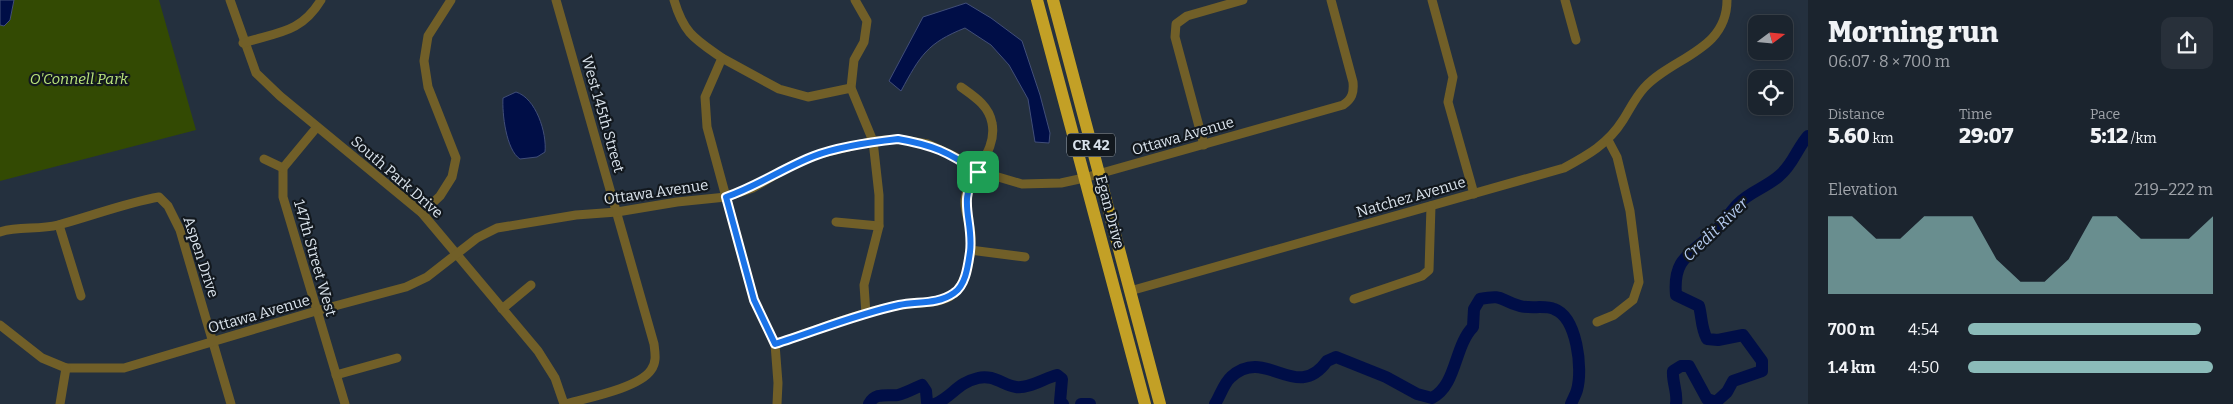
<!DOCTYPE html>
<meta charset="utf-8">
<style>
:root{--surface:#1b242e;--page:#28303a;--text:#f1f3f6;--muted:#a0a4aa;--line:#39414a;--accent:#8bbbb9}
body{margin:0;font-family:Bitter,serif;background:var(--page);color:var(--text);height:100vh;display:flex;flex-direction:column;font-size:19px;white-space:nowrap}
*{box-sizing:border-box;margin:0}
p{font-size:16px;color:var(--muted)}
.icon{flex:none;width:28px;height:28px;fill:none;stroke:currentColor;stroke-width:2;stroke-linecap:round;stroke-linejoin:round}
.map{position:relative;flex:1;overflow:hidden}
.drawer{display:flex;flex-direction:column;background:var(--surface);width:425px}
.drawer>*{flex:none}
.needle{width:32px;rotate:74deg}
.tools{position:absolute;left:1748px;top:15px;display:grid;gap:10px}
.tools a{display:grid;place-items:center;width:45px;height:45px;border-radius:10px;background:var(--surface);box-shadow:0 2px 8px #0003,0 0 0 1px var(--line);font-size:25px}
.pin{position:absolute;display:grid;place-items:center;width:42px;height:42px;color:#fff;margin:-21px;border-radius:10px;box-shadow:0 2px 8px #0006}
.round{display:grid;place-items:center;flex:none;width:52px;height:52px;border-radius:10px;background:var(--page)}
.summary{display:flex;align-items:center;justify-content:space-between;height:85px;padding:0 20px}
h1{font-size:28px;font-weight:800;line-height:38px}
.figures{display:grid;grid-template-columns:repeat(3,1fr);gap:8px;height:85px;padding:5px 20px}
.figures div{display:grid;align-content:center}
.figures b{font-size:21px;font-weight:800}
.figures small{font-size:14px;font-weight:400}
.figures p{font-size:14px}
.chart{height:140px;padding:10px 20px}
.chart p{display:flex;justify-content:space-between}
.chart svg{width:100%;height:90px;margin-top:5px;fill:var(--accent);opacity:.7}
ul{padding:0 20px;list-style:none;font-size:16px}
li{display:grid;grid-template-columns:80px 60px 1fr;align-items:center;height:38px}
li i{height:12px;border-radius:6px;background:var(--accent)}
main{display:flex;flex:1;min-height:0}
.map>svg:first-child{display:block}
.green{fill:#334a03}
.water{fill:#000e47;stroke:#414e78}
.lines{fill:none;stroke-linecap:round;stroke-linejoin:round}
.river{stroke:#000e47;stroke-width:12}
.minor{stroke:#715f28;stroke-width:9}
.highway{stroke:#c3a026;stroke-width:12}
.route-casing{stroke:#fff;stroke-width:10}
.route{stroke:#1a73e8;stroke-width:6}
.labels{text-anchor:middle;stroke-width:4.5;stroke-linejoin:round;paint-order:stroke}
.shield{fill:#12181e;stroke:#9ea6ae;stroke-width:1}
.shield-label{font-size:14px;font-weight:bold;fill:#dae3ec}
.park-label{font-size:15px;font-style:italic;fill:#bae47c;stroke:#12181e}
.street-label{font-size:15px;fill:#dae3ec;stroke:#12181e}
.water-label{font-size:16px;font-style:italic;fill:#b5caee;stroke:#12181e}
</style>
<main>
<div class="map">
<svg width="1808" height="404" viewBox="0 0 1808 404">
<rect width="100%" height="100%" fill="#24303e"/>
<polygon class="green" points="0,0 159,0 196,130 0,181"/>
<g class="water">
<polygon points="0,0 14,0 10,20 4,26 0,25"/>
<path d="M966,3L991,18L1022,41L1040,95L1050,133L1049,143L1035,142L1028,99L1009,65L991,45L965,28C927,43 920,56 901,91L889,81L923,17Z"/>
<path d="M516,92C536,98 547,133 545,152L537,157L520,159C506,150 502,113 503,98Z"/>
</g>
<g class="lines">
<g class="river">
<path d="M869,404C875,392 887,396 898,395C906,393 915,388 922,385L926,391L927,402L930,404"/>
<path d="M935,404C953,396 957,383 978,378C993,374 1003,385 1016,387C1028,389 1045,378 1057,375L1062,379L1060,402L1063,404"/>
<polyline points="1081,404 1090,404"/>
<path d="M1215,404C1220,396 1224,383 1231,377C1266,345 1296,404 1327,361L1336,357L1386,377L1417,394L1432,398C1457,385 1454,346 1473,327L1474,309L1480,299C1505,294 1498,300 1520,306C1530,309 1546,305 1554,309C1577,317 1583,369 1577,390C1576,394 1573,399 1571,404"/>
<path d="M1676,404C1678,393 1672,382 1673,371L1681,366H1689L1707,399L1716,402L1727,392L1733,381L1762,371V361L1743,335L1718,340L1707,339C1701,328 1702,317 1699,306L1676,295C1673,261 1687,256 1710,236C1721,228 1728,214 1738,204C1749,192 1767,187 1779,176C1793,165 1797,148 1808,136"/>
</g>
<g class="minor">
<polyline points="230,0 256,73 280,96 422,213 538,351 555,378 564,404"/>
<path d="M556,0L654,344C655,353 657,362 651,370C639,388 587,398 565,404"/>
<path d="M674,0C684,34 695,39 722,58L705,97L707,127L754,300L775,344L778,383L777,404"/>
<polyline points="855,0 867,21 864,42 854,60 851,88 873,141 879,195 879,226 864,285 866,314"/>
<polyline points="1432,0 1453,77 1448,102 1474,194"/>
<polyline points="1565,0 1576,40"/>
<path d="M243,43C278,32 301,33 321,0"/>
<polyline points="722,58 779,89 808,97 851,88"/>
<polyline points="317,127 283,168 283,197 345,404"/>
<polyline points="1204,145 1175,37 1176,24 1187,16 1243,0"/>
<polyline points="264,159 283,168"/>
<polyline points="422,213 440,196 452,177 456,158 428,87 424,61 428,36 451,0"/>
<polyline points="836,222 879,226"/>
<polyline points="59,225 81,296"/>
<path d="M0,232C18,226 39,230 58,225C92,216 125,203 159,197L168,206L180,230L231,404"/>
<polyline points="970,250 1025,257"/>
<path d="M1130,291L1564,168C1588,155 1608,144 1623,120C1630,109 1635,98 1644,88C1672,57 1727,51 1727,0"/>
<polyline points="1354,299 1422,276 1429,270 1431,206"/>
<polyline points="502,309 531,285"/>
<polyline points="1597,322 1614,315 1633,300 1639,282 1630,211 1617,157 1608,140"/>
<path d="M0,325L42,358L66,368H124L316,311L406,287L427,277L477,238L497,228L576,215L617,212L677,202L726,197L753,188L785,169L816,155L873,141L898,139L928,144L954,156L978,171L1022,184L1061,183L1084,178L1343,105C1352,99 1354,93 1353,82L1331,0"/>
<path d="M775,344C813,332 863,310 902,305C918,302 944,305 956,292C968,279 972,251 971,234C970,223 964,212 965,200C968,173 998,153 992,123C989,106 975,97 961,87"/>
<polyline points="336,375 397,358"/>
<polyline points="60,404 66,368"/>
</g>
<g class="highway">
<polyline points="1037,0 1145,404"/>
<polyline points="1053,0 1160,404"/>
</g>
</g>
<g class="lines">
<g class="route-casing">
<path id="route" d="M898,139C933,145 948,152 978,172C956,200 974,220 970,252C968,265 966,285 954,293C937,305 917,301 899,305C857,314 816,331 775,344L754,300L726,197C758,186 783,168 814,156C840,146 871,142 898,139Z"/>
</g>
<use href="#route" class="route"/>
</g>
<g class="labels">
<rect class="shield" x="1067" y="133.5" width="48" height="23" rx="4"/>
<g class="shield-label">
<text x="1091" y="150">CR 42</text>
</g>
<g class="park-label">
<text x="79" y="84">O'Connell Park</text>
</g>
<g class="street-label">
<text transform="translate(603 114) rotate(74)" y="5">West 145th Street</text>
<text transform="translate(1183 136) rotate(-16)" y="5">Ottawa Avenue</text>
<text transform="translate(397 177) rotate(41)" y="5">South Park Drive</text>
<text transform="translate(656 192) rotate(-8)" y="5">Ottawa Avenue</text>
<text transform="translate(1411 197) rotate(-16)" y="5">Natchez Avenue</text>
<text transform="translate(1110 212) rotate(75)" y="5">Egan Drive</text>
<text transform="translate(201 257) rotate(72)" y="5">Aspen Drive</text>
<text transform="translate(315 258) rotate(74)" y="5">147th Street West</text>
<text transform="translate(259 314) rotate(-16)" y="5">Ottawa Avenue</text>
</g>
<g class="water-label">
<text transform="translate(1715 229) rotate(-44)" y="6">Credit River</text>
</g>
</g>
</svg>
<div class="tools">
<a><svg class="needle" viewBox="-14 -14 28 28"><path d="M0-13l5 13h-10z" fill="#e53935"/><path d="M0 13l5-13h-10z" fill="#a0a4aa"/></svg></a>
<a><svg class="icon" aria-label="locate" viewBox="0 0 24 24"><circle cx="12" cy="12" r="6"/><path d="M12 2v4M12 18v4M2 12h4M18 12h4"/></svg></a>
</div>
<div class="pin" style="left:978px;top:172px;background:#1e9e55"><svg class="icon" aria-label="arrive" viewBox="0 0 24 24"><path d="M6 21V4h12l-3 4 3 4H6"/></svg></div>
</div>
<section class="drawer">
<div class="summary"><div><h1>Morning run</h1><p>06:07 · 8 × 700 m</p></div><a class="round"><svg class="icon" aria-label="share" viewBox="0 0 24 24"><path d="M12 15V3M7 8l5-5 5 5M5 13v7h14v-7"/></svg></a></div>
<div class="figures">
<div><p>Distance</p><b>5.60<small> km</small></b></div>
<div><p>Time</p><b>29:07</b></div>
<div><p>Pace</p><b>5:12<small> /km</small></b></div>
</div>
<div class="chart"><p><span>Elevation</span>219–222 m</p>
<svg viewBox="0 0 160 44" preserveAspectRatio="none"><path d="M0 44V6L10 6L20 17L30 17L40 6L50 6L60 6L70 27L80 38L90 38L100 27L110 6L120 6L130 17L140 17L150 17L160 6V44z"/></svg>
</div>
<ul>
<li><b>700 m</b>4:54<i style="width:95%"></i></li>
<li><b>1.4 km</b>4:50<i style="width:100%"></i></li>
</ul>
</section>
</main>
